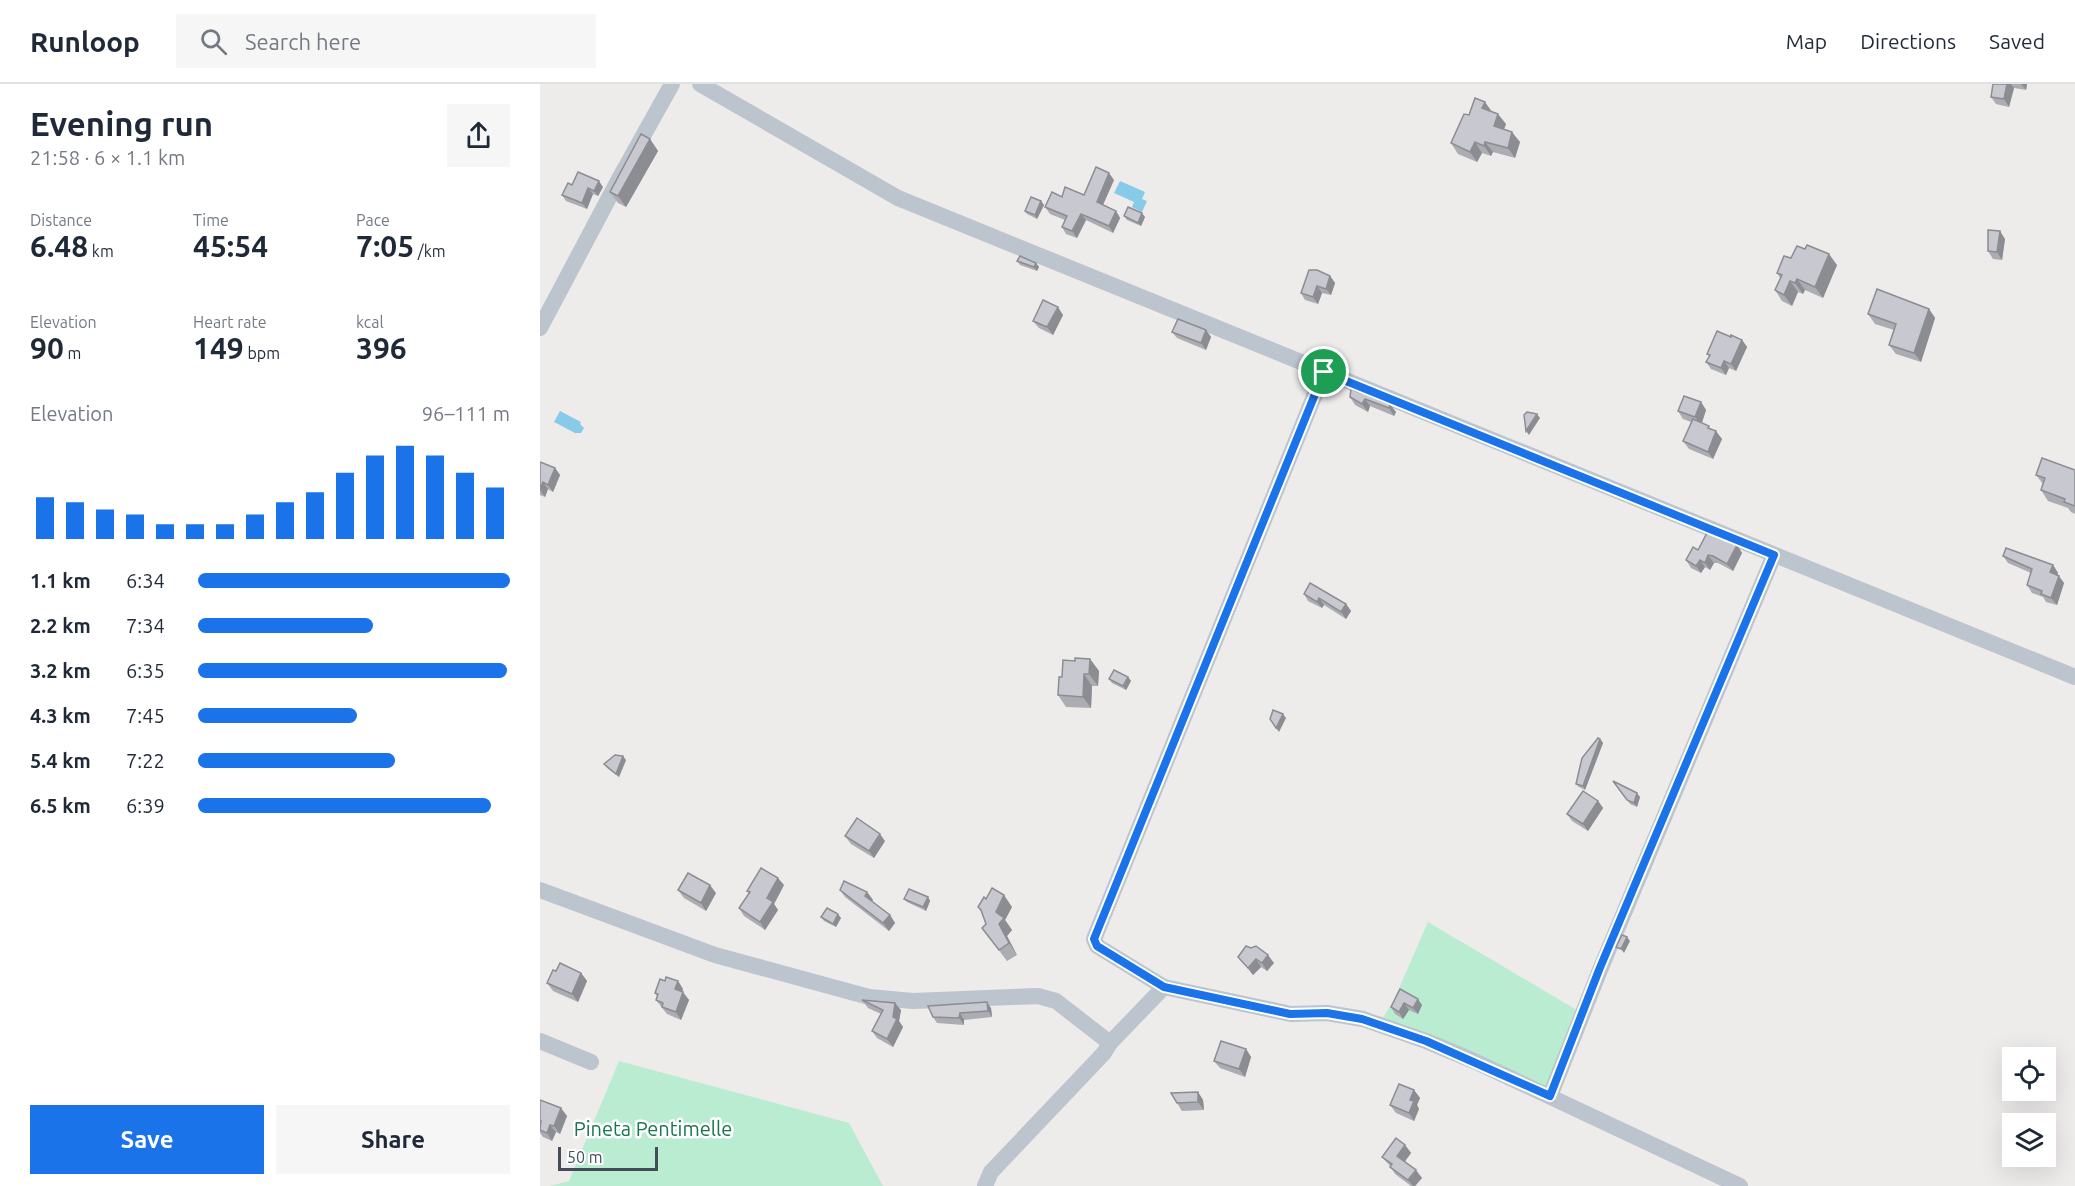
<!DOCTYPE html>
<meta charset="utf-8">
<style>
:root{--surface:#fff;--page:#f6f6f7;--text:#1f2937;--muted:#747a83;--line:#e0e1e3;--accent:#1a73e8}
body{margin:0;font-family:Ubuntu,sans-serif;background:var(--page);color:var(--text);height:100vh;display:flex;flex-direction:column;font-size:22px;white-space:nowrap}
*{box-sizing:border-box;margin:0}
p{font-size:20px;color:var(--muted)}
.icon{flex:none;width:33px;height:33px;fill:none;stroke:currentColor;stroke-width:2;stroke-linecap:round;stroke-linejoin:round}
.map{position:relative;flex:1;overflow:hidden}
.panel{display:flex;flex-direction:column;background:var(--surface);width:540px}
.panel>*{flex:none}
.tools{position:absolute;left:1462px;top:963px;display:grid;gap:12px}
.tools a{display:grid;place-items:center;width:54px;height:54px;border-radius:0px;background:var(--surface);box-shadow:0 6px 24px #0002;font-size:30px}
.scale{position:absolute;left:18px;bottom:15px;width:100px;box-sizing:border-box;padding-left:6px;border:3px solid #444d57;border-top:0;font-size:16px;line-height:21px;white-space:nowrap;color:#444d57;-webkit-text-stroke:4px #fff;paint-order:stroke}
.pin{position:absolute;display:grid;place-items:center;width:51px;height:51px;color:#fff;margin:-26px;border:3px solid #fff;border-radius:50%;box-shadow:0 2px 6px #0007}
.round{display:grid;place-items:center;flex:none;width:63px;height:63px;border-radius:0px;background:var(--page)}
.summary{display:flex;align-items:center;justify-content:space-between;height:102px;padding:0 30px}
h1{font-size:33px;font-weight:700;line-height:45px}
.figures{display:grid;grid-template-columns:repeat(3,1fr);gap:9px;height:102px;padding:6px 30px}
.figures div{display:grid;align-content:center}
.figures b{font-size:30px;font-weight:700}
.figures small{font-size:16px;font-weight:400}
.figures p{font-size:16px}
.chart{height:168px;padding:12px 30px}
.chart p{display:flex;justify-content:space-between}
.chart svg{width:100%;height:108px;margin-top:6px;stroke:var(--accent);stroke-width:6}
.primary-button{display:flex;gap:12px;margin-top:auto;padding:12px 30px}
.primary-button a{flex:1;height:69px;border-radius:0px;background:var(--accent);color:#fff;font-size:24px;font-weight:700;line-height:69px;text-align:center}
.primary-button a+a{background:var(--page);color:var(--text)}
ul{padding:0 30px;list-style:none;font-size:20px}
li{display:grid;grid-template-columns:96px 72px 1fr;align-items:center;height:45px}
li i{height:15px;border-radius:8px;background:var(--accent)}
header{display:flex;align-items:center;gap:36px;box-sizing:border-box;height:84px;padding:0 30px;background:var(--surface);border-bottom:2px solid var(--line)}
header strong{font-size:28px}
nav{display:flex;gap:33px;margin-inline-start:auto;font-size:21px}
.search{width:420px;height:54px;background:var(--page);display:flex;align-items:center;gap:15px;box-sizing:border-box;padding:0 21px;border-radius:0px;color:var(--muted);font-size:22px}
main{display:flex;flex:1;min-height:0}
.map>svg:first-child{display:block}
.green{fill:#b9ecd1}
.water{fill:#87cbe8}
.lines{fill:none;stroke-linecap:round;stroke-linejoin:round}
.minor{stroke:#bcc4cd;stroke-width:16}
.wall{fill:#acadb3}
.shaded-wall{fill:#8c8d92}
.building{fill:#c8c9d0;stroke:#8c8d92;stroke-width:1.5}
.route-casing{stroke:#fff;stroke-width:12}
.route{stroke:#1a73e8;stroke-width:8}
.labels{text-anchor:middle;stroke-width:5;stroke-linejoin:round;paint-order:stroke}
.park-label{font-size:20px;fill:#19754f;stroke:#fff}
</style>
<header>
<strong>Runloop</strong>
<div class="search"><svg class="icon" aria-label="search" viewBox="0 0 24 24"><circle cx="10" cy="10" r="6"/><path d="M15 15l6 6"/></svg>Search here</div>
<nav><a>Map</a><a>Directions</a><a>Saved</a></nav>
</header>
<main>
<section class="panel">
<div class="summary"><div><h1>Evening run</h1><p>21:58 · 6 × 1.1 km</p></div><a class="round"><svg class="icon" aria-label="share" viewBox="0 0 24 24"><path d="M12 15V3M7 8l5-5 5 5M5 13v7h14v-7"/></svg></a></div>
<div class="figures">
<div><p>Distance</p><b>6.48<small> km</small></b></div>
<div><p>Time</p><b>45:54</b></div>
<div><p>Pace</p><b>7:05<small> /km</small></b></div>
</div>
<div class="figures">
<div><p>Elevation</p><b>90<small> m</small></b></div>
<div><p>Heart rate</p><b>149<small> bpm</small></b></div>
<div><p>kcal</p><b>396</b></div>
</div>
<div class="chart"><p><span>Elevation</span>96–111 m</p>
<svg viewBox="0 0 160 44" preserveAspectRatio="none"><path d="M5 44V27M15 44V29M25 44V32M35 44V34M45 44V38M55 44V38M65 44V38M75 44V34M85 44V29M95 44V25M105 44V17M115 44V10M125 44V6M135 44V10M145 44V17M155 44V23"/></svg>
</div>
<ul>
<li><b>1.1 km</b>6:34<i style="width:100%"></i></li>
<li><b>2.2 km</b>7:34<i style="width:56%"></i></li>
<li><b>3.2 km</b>6:35<i style="width:99%"></i></li>
<li><b>4.3 km</b>7:45<i style="width:51%"></i></li>
<li><b>5.4 km</b>7:22<i style="width:63%"></i></li>
<li><b>6.5 km</b>6:39<i style="width:94%"></i></li>
</ul>
<div class="primary-button"><a>Save</a><a>Share</a></div>
</section>
<div class="map">
<svg width="1535" height="1102" viewBox="0 0 1535 1102">
<rect width="100%" height="100%" fill="#eeebeb"/>
<g class="green">
<polygon points="888,838 1040,928 1005,1004 840,938 853,918"/>
<polygon points="79,977 309,1039 343,1102 10,1102 29,1097"/>
</g>
<g class="water">
<polygon points="580,97 605,108 602,115 607,117 602,128 592,123 594,118 574,109"/>
<polygon points="20,327 41,338 40,340 44,344 41,349 35,349 14,338"/>
</g>
<g class="lines">
<g class="minor">
<polyline points="160,0 358,114 1535,593"/>
<polyline points="0,244 79,95 132,0"/>
<polyline points="0,806 175,871 329,913 373,917 498,912 516,917 570,959"/>
<polyline points="624,903 557,862 554,855 784,288"/>
<polyline points="0,957 51,978"/>
<polyline points="1010,1012 1060,886 1234,471"/>
<polyline points="445,1102 451,1088 564,969 570,959 624,903 751,930 787,929 823,935 886,957 934,977 1200,1102"/>
</g>
</g>
<g class="wall">
<polygon points="1453,0 1487,0 1486,6 1474,4 1469,23 1456,20 1451,13"/>
<polygon points="951,27 966,40 964,45 980,58 975,74 953,68 951,72 942,69 937,78 918,70 911,59 929,31"/>
<polygon points="110,55 118,67 86,123 78,119 70,108"/>
<polygon points="574,96 563,121 576,127 580,134 573,149 546,136 537,154 526,150 522,143 525,136 510,130 505,123 544,111"/>
<polygon points="32,101 63,103 58,112 53,110 47,125 26,117 22,111"/>
<polygon points="501,117 504,121 497,135 487,130 485,127"/>
<polygon points="584,132 605,133 601,142 587,136"/>
<polygon points="1465,155 1462,176 1453,175 1448,167"/>
<polygon points="1251,174 1297,181 1283,214 1265,206 1263,210 1258,208 1252,222 1242,217 1235,206 1240,194 1237,189"/>
<polygon points="477,177 496,179 499,183 497,187 480,181"/>
<polygon points="790,192 795,199 791,211 782,209 778,220 765,216 761,209"/>
<polygon points="1389,225 1395,234 1381,278 1356,270 1349,261 1354,246 1335,240 1328,230"/>
<polygon points="523,231 513,251 499,244 493,237"/>
<polygon points="666,246 671,253 666,266 637,254 632,248"/>
<polygon points="1191,253 1202,256 1207,263 1196,287 1189,284 1186,291 1171,285 1166,278 1169,272 1167,270"/>
<polygon points="811,305 856,328 854,332 830,322 828,328 815,321 810,313"/>
<polygon points="1161,318 1166,326 1162,339 1171,345 1182,355 1173,375 1149,365 1143,357 1151,338 1143,335 1138,327"/>
<polygon points="0,378 15,384 20,391 13,408 8,405 5,413 0,411"/>
<polygon points="1535,386 1535,430 1531,428 1528,424 1508,417 1501,406 1503,400 1496,391"/>
<polygon points="1197,461 1202,469 1193,487 1178,479 1174,479 1170,486 1165,483 1161,489 1151,484 1146,476 1158,466"/>
<polygon points="1463,472 1513,481 1518,489 1517,491 1524,499 1517,521 1506,518 1503,513 1492,509 1487,501 1491,489 1468,479"/>
<polygon points="764,510 806,520 811,527 806,535 784,521 782,524 768,517"/>
<polygon points="550,575 559,587 558,602 552,602 551,624 526,623 518,611 535,577"/>
<polygon points="588,593 591,597 586,606 572,599 569,595"/>
<polygon points="1060,655 1063,659 1045,706 1039,703 1036,700"/>
<polygon points="86,676 79,693 67,684 64,680"/>
<polygon points="1073,697 1100,713 1097,723 1090,720"/>
<polygon points="1058,717 1063,724 1048,747 1032,737 1027,730"/>
<polygon points="305,752 345,757 334,774 311,760"/>
<polygon points="244,801 234,820 238,826 225,846 204,832 199,824 209,810 207,807"/>
<polygon points="138,806 176,809 166,827 144,814"/>
<polygon points="300,806 327,808 333,816 332,817 350,831 355,839 349,847 305,813"/>
<polygon points="388,813 390,817 386,827 367,818 364,815"/>
<polygon points="446,815 472,823 465,836 472,846 467,852 477,871 467,877 442,844 446,840 443,831 438,823"/>
<polygon points="281,833 301,834 296,843 284,837"/>
<polygon points="706,862 734,879 727,887 721,883 713,891 704,880 698,873"/>
<polygon points="16,887 41,889 47,897 38,918 13,907 7,899"/>
<polygon points="125,897 138,897 143,905 142,908 149,916 141,936 127,930 116,916 117,912 115,909"/>
<polygon points="860,905 882,921 878,930 869,926 863,935 855,930 851,923"/>
<polygon points="322,916 361,926 359,937 363,943 353,963 337,954 332,947 341,930 328,924"/>
<polygon points="451,924 452,933 424,936 424,941 397,939 393,933"/>
<polygon points="706,965 711,973 705,993 680,984 674,977"/>
<polygon points="874,1006 880,1014 877,1021 879,1025 874,1037 856,1029 850,1021"/>
<polygon points="658,1008 663,1016 664,1026 642,1027 637,1019"/>
<polygon points="0,1016 27,1032 20,1050 16,1048 12,1057 3,1053 0,1049"/>
<polygon points="865,1061 871,1069 865,1077 882,1094 875,1102 871,1102 855,1090 850,1082 842,1073"/>
</g>
<g class="shaded-wall">
<polygon points="1467,0 1471,0 1474,4 1469,23 1464,15"/>
<polygon points="1481,0 1487,0 1486,6"/>
<polygon points="945,18 952,28 942,24"/>
<polygon points="958,30 966,40 961,53 954,42"/>
<polygon points="972,48 980,58 975,74 968,64"/>
<polygon points="110,55 118,67 86,123 78,112"/>
<polygon points="935,58 942,69 937,78 930,68"/>
<polygon points="945,58 953,68 951,72 944,62"/>
<polygon points="569,89 574,96 561,125 557,118"/>
<polygon points="59,97 63,103 58,112 54,107"/>
<polygon points="48,104 53,110 47,125 42,119"/>
<polygon points="501,117 504,121 497,135 495,131"/>
<polygon points="576,127 580,134 573,149 569,142"/>
<polygon points="602,129 605,133 601,142 598,139"/>
<polygon points="541,130 546,136 537,154 532,147"/>
<polygon points="1460,147 1465,155 1462,176 1457,168"/>
<polygon points="1289,170 1297,181 1283,214 1275,203"/>
<polygon points="496,179 499,183 497,187 494,183"/>
<polygon points="790,192 795,199 791,211 786,205"/>
<polygon points="1257,195 1265,206 1263,210 1255,199"/>
<polygon points="1250,197 1258,208 1252,222 1244,211"/>
<polygon points="777,202 782,209 778,220 773,213"/>
<polygon points="518,223 523,231 513,251 507,243"/>
<polygon points="1389,225 1395,234 1381,278 1374,269"/>
<polygon points="666,246 671,253 666,266 661,259"/>
<polygon points="1202,256 1207,263 1196,287 1191,280"/>
<polygon points="1184,277 1189,284 1186,291 1181,284"/>
<polygon points="825,315 830,322 828,328 822,320"/>
<polygon points="1161,318 1166,326 1161,341 1155,333"/>
<polygon points="850,320 856,328 854,332 849,324"/>
<polygon points="997,330 1000,334 989,351 986,347"/>
<polygon points="1176,347 1182,355 1173,375 1168,368"/>
<polygon points="15,384 20,391 13,408 8,401"/>
<polygon points="3,398 8,405 5,413 0,406"/>
<polygon points="1197,461 1202,469 1193,487 1187,480"/>
<polygon points="1168,471 1174,479 1170,486 1165,479"/>
<polygon points="1160,476 1165,483 1161,489 1156,482"/>
<polygon points="1513,481 1518,489 1516,496 1510,488"/>
<polygon points="1519,492 1524,499 1517,521 1511,514"/>
<polygon points="779,514 784,521 782,524 777,518"/>
<polygon points="806,520 811,527 806,535 801,528"/>
<polygon points="550,575 559,587 558,602 549,590"/>
<polygon points="544,590 552,602 551,624 543,613"/>
<polygon points="588,593 591,597 586,606 583,602"/>
<polygon points="743,630 746,634 739,648 736,644"/>
<polygon points="1060,655 1063,659 1045,706 1043,702"/>
<polygon points="83,672 86,676 79,693 76,690"/>
<polygon points="1097,709 1100,713 1097,723 1094,719"/>
<polygon points="1058,717 1063,724 1048,747 1043,740"/>
<polygon points="340,750 345,757 334,774 329,767"/>
<polygon points="238,794 244,801 234,820 238,826 225,846 220,838 227,814"/>
<polygon points="170,801 176,809 166,827 161,819"/>
<polygon points="327,808 333,816 330,819 325,812"/>
<polygon points="464,811 472,823 465,836 472,846 467,852 477,871 469,859 459,840 456,828"/>
<polygon points="388,813 390,817 386,827 383,823"/>
<polygon points="298,830 301,834 296,843 293,840"/>
<polygon points="350,831 355,839 349,847 343,839"/>
<polygon points="1087,853 1090,857 1084,869 1081,865"/>
<polygon points="728,871 734,879 727,887 722,879"/>
<polygon points="716,875 721,883 713,891 708,884"/>
<polygon points="41,889 47,897 38,918 32,910"/>
<polygon points="138,897 143,905 140,913 135,905"/>
<polygon points="143,908 149,916 141,936 136,928"/>
<polygon points="878,915 882,921 878,930 873,924"/>
<polygon points="447,918 451,924 452,933 448,927"/>
<polygon points="355,919 361,926 359,937 363,943 353,963 347,955"/>
<polygon points="864,919 869,926 863,935 859,928"/>
<polygon points="420,929 424,936 424,941 419,934"/>
<polygon points="706,965 711,973 705,993 699,985"/>
<polygon points="874,1006 880,1014 877,1021 879,1025 874,1037 869,1029 870,1016"/>
<polygon points="658,1008 663,1016 664,1026 658,1018"/>
<polygon points="21,1024 27,1032 20,1050 14,1042"/>
<polygon points="10,1041 16,1048 12,1057 7,1049"/>
<polygon points="865,1061 871,1069 863,1080 857,1072"/>
<polygon points="876,1086 882,1094 875,1102 873,1102 868,1096"/>
</g>
<g class="building">
<polygon points="1453,0 1467,0 1464,15 1451,13"/>
<polygon points="935,14 945,18 942,24 958,30 954,42 972,48 968,64 945,58 944,62 935,58 930,68 911,59 924,30 929,31"/>
<polygon points="101,50 110,55 78,112 70,108"/>
<polygon points="556,83 569,89 557,118 576,127 569,142 541,130 532,147 522,143 527,132 505,123 512,108 522,113 525,103 544,111"/>
<polygon points="38,88 59,97 54,107 48,104 42,119 22,111 28,99 32,101"/>
<polygon points="491,113 501,117 495,131 485,127"/>
<polygon points="588,123 602,129 598,139 584,132"/>
<polygon points="1448,146 1460,147 1457,168 1448,167"/>
<polygon points="1267,161 1289,170 1275,203 1257,195 1255,199 1250,197 1244,211 1235,206 1242,191 1237,189 1244,172 1251,174 1257,162 1265,165"/>
<polygon points="480,172 496,179 494,183 477,177"/>
<polygon points="769,186 777,186 790,192 786,205 777,202 773,213 761,209"/>
<polygon points="1337,205 1389,225 1374,269 1349,261 1356,240 1328,230"/>
<polygon points="503,216 518,223 507,243 493,237"/>
<polygon points="638,235 666,246 661,259 632,248"/>
<polygon points="1177,247 1191,253 1191,251 1202,256 1191,280 1184,277 1181,284 1166,278 1170,271 1167,270"/>
<polygon points="811,305 850,320 849,324 825,315 822,320 810,313"/>
<polygon points="1144,312 1161,318 1155,333 1138,327"/>
<polygon points="987,328 997,330 986,347 984,331"/>
<polygon points="1153,335 1169,342 1168,344 1176,347 1168,368 1143,357"/>
<polygon points="1502,374 1535,386 1535,422 1524,418 1525,415 1501,406 1505,394 1496,391"/>
<polygon points="0,378 15,384 8,401 3,398 0,405"/>
<polygon points="1167,449 1197,461 1187,480 1173,472 1168,471 1165,479 1160,476 1156,482 1146,476 1153,463 1158,466"/>
<polygon points="1466,464 1513,481 1510,488 1519,492 1511,514 1501,510 1502,507 1487,501 1492,485 1463,472"/>
<polygon points="770,499 806,520 801,528 779,514 777,518 764,510"/>
<polygon points="535,574 550,575 549,590 544,590 543,613 518,611 519,593 522,593 523,576 535,577"/>
<polygon points="574,586 588,593 583,602 569,595"/>
<polygon points="733,626 743,630 736,644 730,635"/>
<polygon points="1058,654 1060,655 1043,702 1036,700 1042,674"/>
<polygon points="75,671 83,672 76,690 64,680"/>
<polygon points="1073,697 1097,709 1094,719 1087,716"/>
<polygon points="1043,707 1058,717 1043,740 1027,730"/>
<polygon points="317,734 340,750 329,767 305,752"/>
<polygon points="221,784 238,794 227,814 233,818 220,838 199,824 210,808 207,807"/>
<polygon points="148,789 170,801 161,819 138,806"/>
<polygon points="304,797 327,808 325,812 350,831 343,839 300,806"/>
<polygon points="452,804 464,811 456,828 464,834 459,840 469,859 459,866 442,844 446,840 441,826 438,823 444,813 446,815"/>
<polygon points="369,805 388,813 383,823 364,815"/>
<polygon points="287,824 298,830 293,840 281,833"/>
<polygon points="1082,851 1087,853 1081,865 1076,863"/>
<polygon points="706,862 711,864 716,862 728,871 722,879 716,875 708,884 698,873"/>
<polygon points="20,879 41,889 32,910 7,899 13,886 16,887"/>
<polygon points="126,893 138,897 135,905 143,908 136,928 122,923 123,919 116,916 118,910 115,909 120,895 125,897"/>
<polygon points="860,905 878,915 873,924 864,919 859,928 851,923"/>
<polygon points="322,916 355,919 353,933 357,935 347,955 332,947 343,926"/>
<polygon points="447,918 448,927 420,929 419,934 393,933 388,922"/>
<polygon points="681,957 706,965 699,985 674,977"/>
<polygon points="859,1000 874,1006 870,1016 874,1017 869,1029 850,1021"/>
<polygon points="658,1008 658,1018 637,1019 631,1009"/>
<polygon points="0,1016 21,1024 14,1042 10,1041 7,1049 0,1046 1,1037 0,1037"/>
<polygon points="856,1054 865,1061 857,1072 876,1086 868,1096 850,1083 852,1080 842,1073"/>
</g>
<g class="lines">
<g class="route-casing">
<polygon id="route" points="784,288 1234,471 1059,886 1010,1012 886,957 822,935 787,929 750,930 624,903 557,862 554,855"/>
</g>
<use href="#route" class="route"/>
</g>
<g class="labels">
<g class="park-label">
<text x="113" y="1052">Pineta Pentimelle</text>
</g>
</g>
</svg>
<div class="tools">
<a><svg class="icon" aria-label="locate" viewBox="0 0 24 24"><circle cx="12" cy="12" r="6"/><path d="M12 2v4M12 18v4M2 12h4M18 12h4"/></svg></a>
<a><svg class="icon" aria-label="layers" viewBox="0 0 24 24"><path d="M12 4l9 5-9 5-9-5zM3 14l9 5 9-5"/></svg></a>
</div>
<div class="scale">50 m</div>
<div class="pin" style="left:784px;top:288px;background:#1e9e55"><svg class="icon" aria-label="arrive" viewBox="0 0 24 24"><path d="M6 21V4h12l-3 4 3 4H6"/></svg></div>
</div>
</main>
